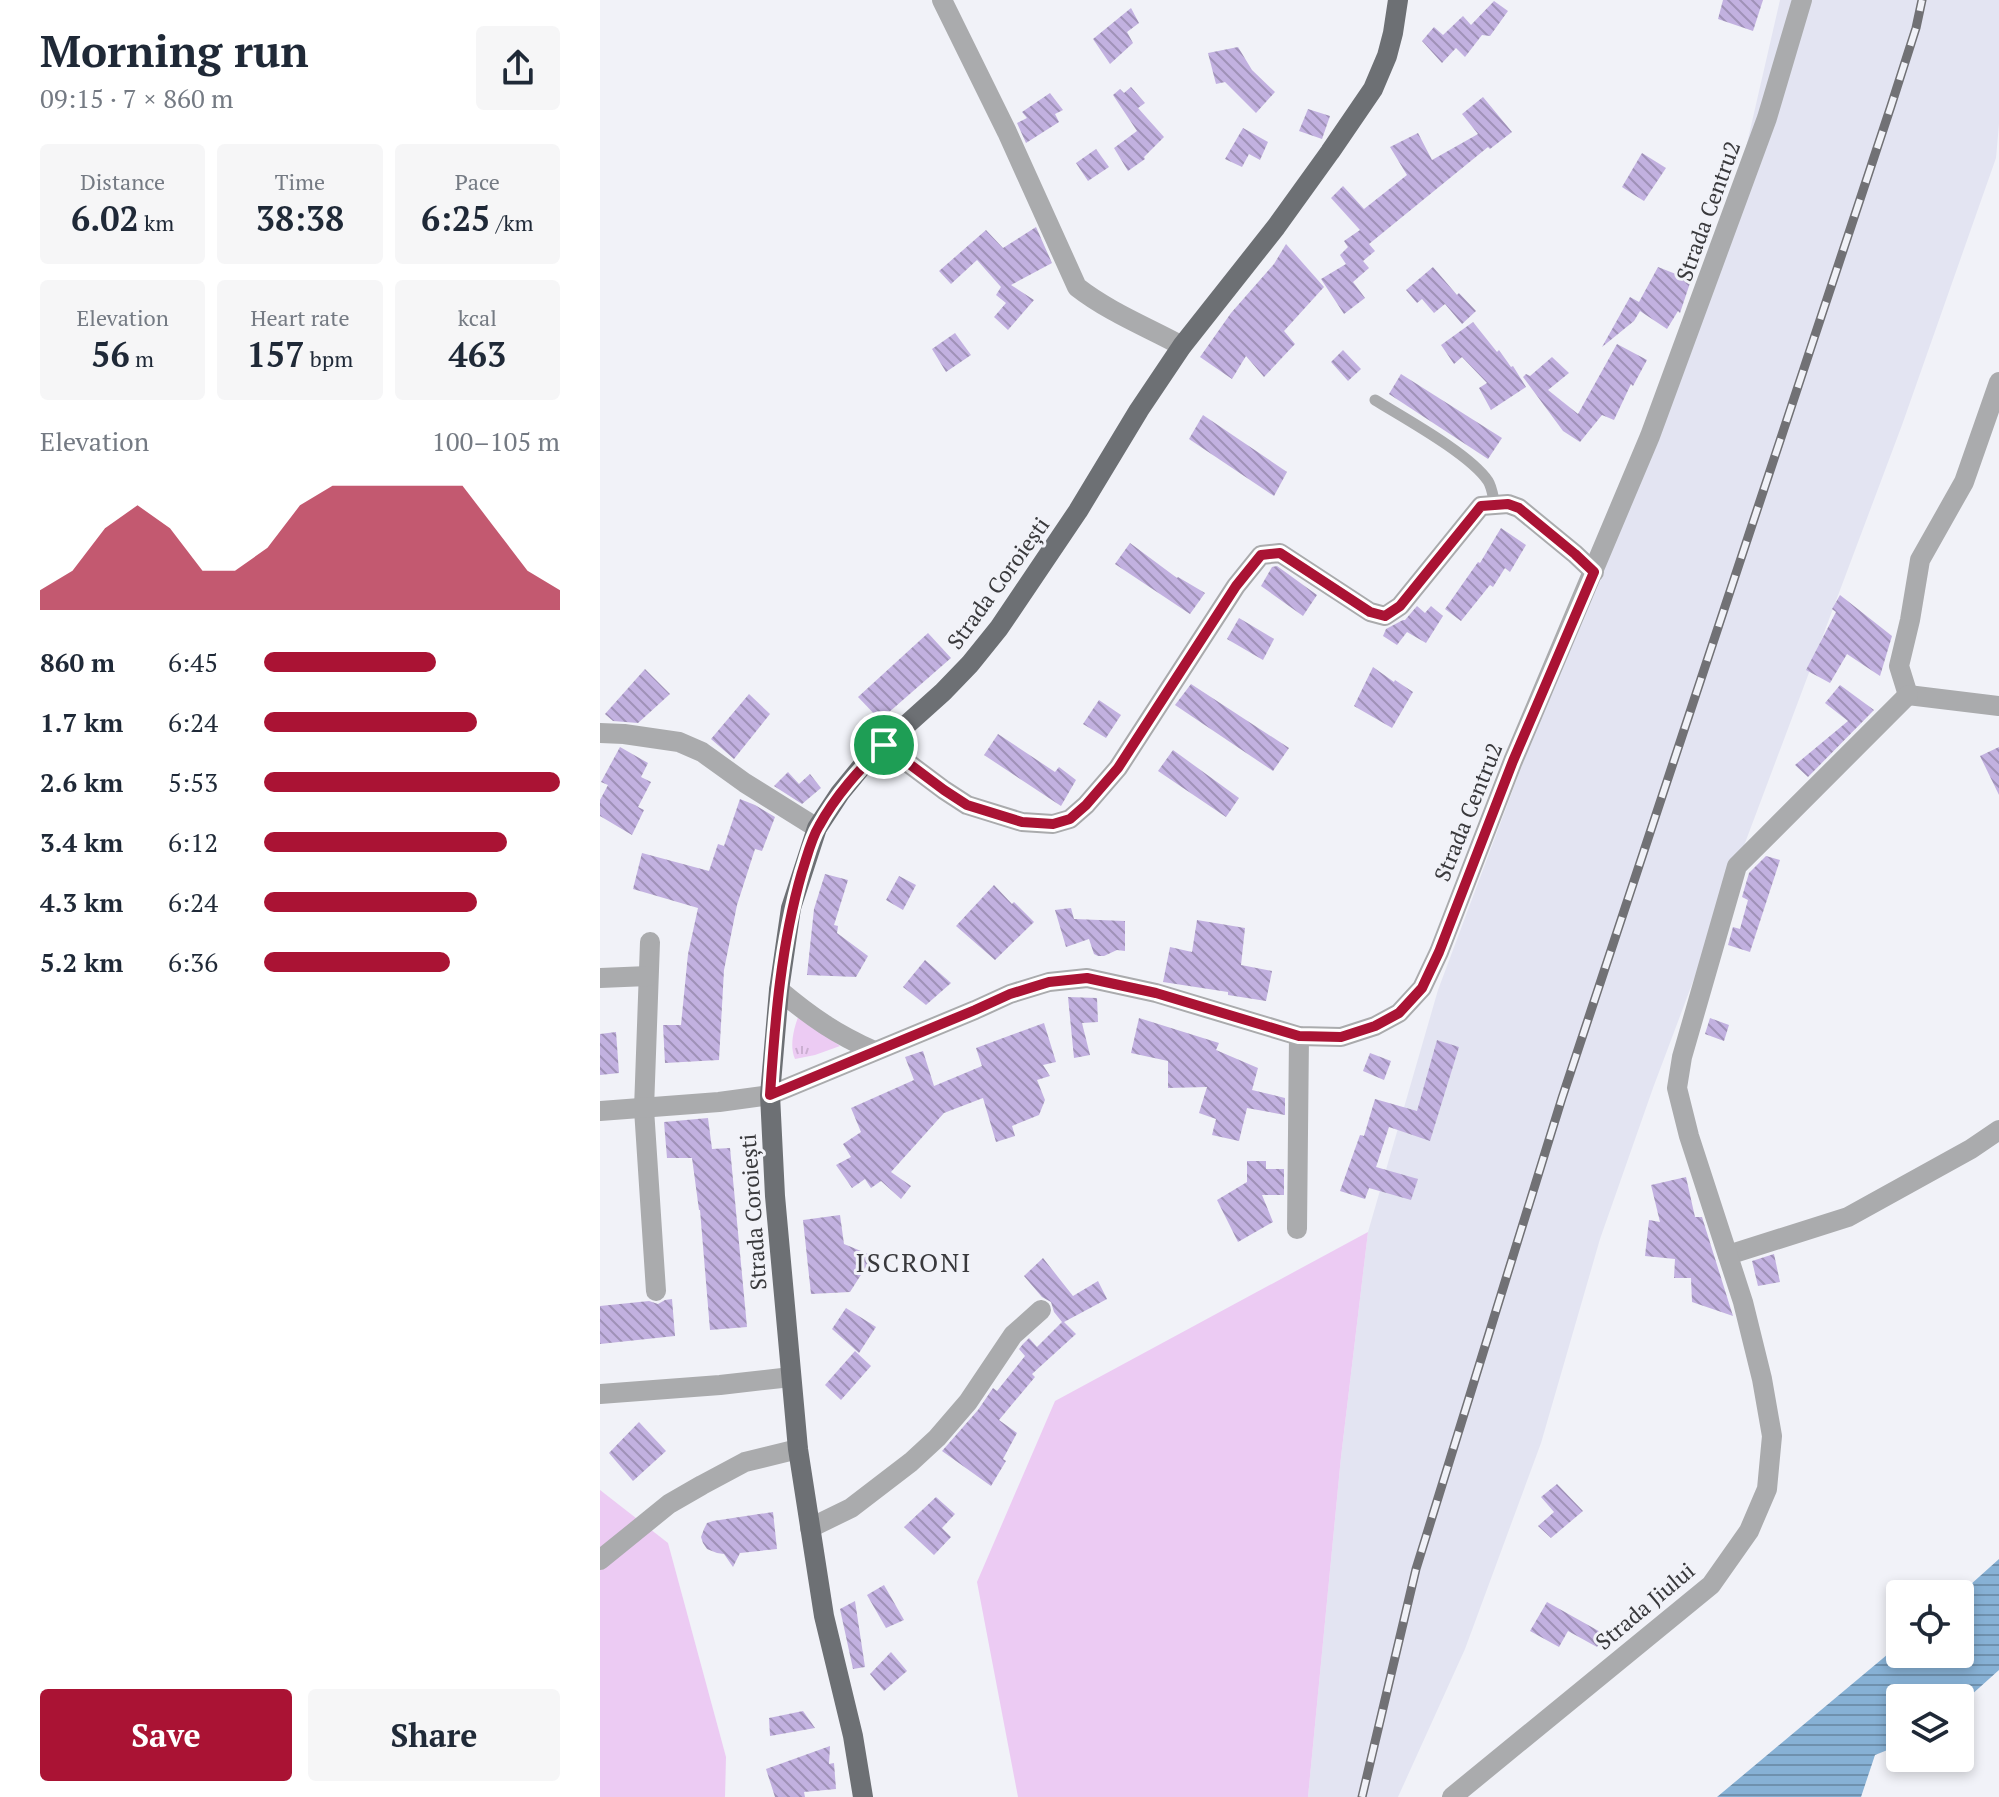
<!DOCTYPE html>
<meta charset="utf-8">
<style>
:root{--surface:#fff;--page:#f6f6f7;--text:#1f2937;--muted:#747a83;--accent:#aa1334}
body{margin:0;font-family:"PT Serif",serif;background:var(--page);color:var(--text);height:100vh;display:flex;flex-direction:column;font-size:30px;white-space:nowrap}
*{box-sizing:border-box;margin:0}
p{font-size:26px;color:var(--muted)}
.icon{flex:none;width:44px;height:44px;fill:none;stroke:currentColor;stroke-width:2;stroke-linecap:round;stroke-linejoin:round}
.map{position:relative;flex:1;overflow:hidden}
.sheet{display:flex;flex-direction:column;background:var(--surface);width:600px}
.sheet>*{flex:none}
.buttons{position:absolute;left:1286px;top:1580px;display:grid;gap:16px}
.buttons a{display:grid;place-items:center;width:88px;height:88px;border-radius:8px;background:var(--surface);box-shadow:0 4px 12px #0003;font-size:40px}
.pin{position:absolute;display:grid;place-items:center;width:68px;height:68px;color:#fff;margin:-34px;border:4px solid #fff;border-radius:50%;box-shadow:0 2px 8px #0007}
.round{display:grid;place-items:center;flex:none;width:84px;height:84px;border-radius:8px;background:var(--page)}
.head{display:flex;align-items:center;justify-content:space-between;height:136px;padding:0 40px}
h1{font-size:44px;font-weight:700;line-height:60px}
.stats{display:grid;grid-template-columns:repeat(3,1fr);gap:12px;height:136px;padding:8px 40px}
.stats div{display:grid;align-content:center;border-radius:8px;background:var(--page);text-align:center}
.stats b{font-size:34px;font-weight:700}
.stats small{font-size:22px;font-weight:400}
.stats p{font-size:22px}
.chart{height:224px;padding:16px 40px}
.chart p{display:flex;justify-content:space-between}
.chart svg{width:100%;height:144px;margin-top:8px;fill:var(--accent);opacity:.7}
.cta{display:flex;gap:16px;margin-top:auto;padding:16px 40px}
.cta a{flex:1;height:92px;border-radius:8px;background:var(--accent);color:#fff;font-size:32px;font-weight:700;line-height:92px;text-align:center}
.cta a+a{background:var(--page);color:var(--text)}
ul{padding:0 40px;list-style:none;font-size:26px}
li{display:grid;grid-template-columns:128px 96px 1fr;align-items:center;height:60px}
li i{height:20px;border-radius:10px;background:var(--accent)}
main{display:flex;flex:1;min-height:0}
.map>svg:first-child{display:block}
.built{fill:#e3e4f2}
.grass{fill:url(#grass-tufts)}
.green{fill:#eccbf3}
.water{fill:url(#water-rules)}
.building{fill:url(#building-back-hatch)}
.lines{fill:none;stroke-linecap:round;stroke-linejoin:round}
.service{stroke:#aaabad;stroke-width:11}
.minor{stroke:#aaabad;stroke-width:20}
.tertiary{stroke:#aaabad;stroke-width:20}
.primary{stroke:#6d7074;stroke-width:20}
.rail-casing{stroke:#717175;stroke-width:9}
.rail{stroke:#f1f2f8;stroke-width:6;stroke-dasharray:18;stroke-linecap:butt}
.route-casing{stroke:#fff;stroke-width:16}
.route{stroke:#aa1334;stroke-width:10}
.labels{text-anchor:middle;stroke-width:6;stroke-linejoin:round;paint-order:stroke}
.street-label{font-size:22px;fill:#39393c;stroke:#f1f2f8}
.quarter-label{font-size:26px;letter-spacing:2px;fill:#39393c;stroke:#f1f2f8}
</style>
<main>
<section class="sheet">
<div class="head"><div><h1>Morning run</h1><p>09:15 · 7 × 860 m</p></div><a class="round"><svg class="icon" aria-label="share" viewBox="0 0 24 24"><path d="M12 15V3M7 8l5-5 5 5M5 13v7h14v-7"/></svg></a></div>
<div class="stats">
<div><p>Distance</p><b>6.02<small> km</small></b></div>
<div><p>Time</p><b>38:38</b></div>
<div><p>Pace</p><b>6:25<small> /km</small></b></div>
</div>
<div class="stats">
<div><p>Elevation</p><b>56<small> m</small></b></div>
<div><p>Heart rate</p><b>157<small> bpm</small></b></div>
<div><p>kcal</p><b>463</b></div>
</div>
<div class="chart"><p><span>Elevation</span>100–105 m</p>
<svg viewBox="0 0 160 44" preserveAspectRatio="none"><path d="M0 44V38L10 32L20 19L30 12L40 19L50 32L60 32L70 25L80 12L90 6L100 6L110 6L120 6L130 6L140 19L150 32L160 38V44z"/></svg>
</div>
<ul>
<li><b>860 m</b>6:45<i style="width:58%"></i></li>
<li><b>1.7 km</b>6:24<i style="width:72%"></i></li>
<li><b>2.6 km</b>5:53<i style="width:100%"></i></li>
<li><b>3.4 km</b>6:12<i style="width:82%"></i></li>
<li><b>4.3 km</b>6:24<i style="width:72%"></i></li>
<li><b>5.2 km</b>6:36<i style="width:63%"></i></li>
</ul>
<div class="cta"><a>Save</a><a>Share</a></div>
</section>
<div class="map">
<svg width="1399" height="1797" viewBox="0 0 1399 1797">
<defs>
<pattern id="grass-tufts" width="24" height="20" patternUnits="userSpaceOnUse" patternTransform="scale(2)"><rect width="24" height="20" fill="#eccbf3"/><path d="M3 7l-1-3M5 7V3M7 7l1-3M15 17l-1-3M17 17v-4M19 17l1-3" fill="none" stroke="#cbafd1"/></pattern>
<pattern id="water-rules" width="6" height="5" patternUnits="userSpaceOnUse" patternTransform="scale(2)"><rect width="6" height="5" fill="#87b1d5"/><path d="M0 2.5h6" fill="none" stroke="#6f91ae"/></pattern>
<pattern id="building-back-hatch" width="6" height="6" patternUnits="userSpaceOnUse" patternTransform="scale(2)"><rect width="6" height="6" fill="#c2b1e0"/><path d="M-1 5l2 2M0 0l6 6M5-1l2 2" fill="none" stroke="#9f91b7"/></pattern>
</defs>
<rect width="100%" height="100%" fill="#f1f2f8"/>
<polygon class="built" points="1180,0 1399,0 1399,124 1396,158 1302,425 1053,1088 1000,1239 941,1443 865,1649 798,1797 708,1797 741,1457 768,1232 838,990 1065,383 1128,226"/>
<path class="grass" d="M199,1015L240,1046L215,1055L195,1059C189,1046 194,1027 199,1015Z"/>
<g class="green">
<polygon points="768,1232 741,1457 708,1797 418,1797 377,1582 455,1401"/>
<polygon points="0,1490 68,1543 126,1757 125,1797 0,1797"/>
</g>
<polygon class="water" points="1399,1559 1399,1670 1360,1705 1360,1698 1300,1698 1300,1745 1275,1755 1261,1797 1117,1797 1300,1644 1300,1654 1360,1654 1360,1594"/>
<g class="building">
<polygon points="1123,0 1163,0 1153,31 1118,19"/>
<polygon points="894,1 908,11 890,36 882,35 865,57 856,48 842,63 822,41 834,27 843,35 863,16 871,25"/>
<polygon points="531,8 539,23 527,32 533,43 510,64 493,39"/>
<polygon points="638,47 652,70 675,92 656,113 625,82 616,84 608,53"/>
<polygon points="531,87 545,103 538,108 564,137 544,157 545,159 528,171 514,148 537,131 513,95 520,89 524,93"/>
<polygon points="450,93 463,110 455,114 459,122 426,143 417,123 427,118 422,112"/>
<polygon points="883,97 912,132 890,149 888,147 769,244 775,251 763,261 769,268 753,282 765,298 744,314 721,279 746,264 740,255 748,247 744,241 760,230 731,198 743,186 764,209 807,175 790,147 818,133 832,160 878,134 862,114"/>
<polygon points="708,109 730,116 722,139 699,131"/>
<polygon points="643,128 668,142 660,160 649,154 642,167 625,159"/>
<polygon points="496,149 509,167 488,181 476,163"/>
<polygon points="1042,153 1066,168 1044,201 1022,187"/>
<polygon points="436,227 452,263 411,285 434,300 408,330 394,317 406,303 396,295 401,287 377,260 351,284 339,271 386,230 403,248"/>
<polygon points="686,244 724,287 684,331 695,344 664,377 646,356 632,379 600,357 631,313 674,264"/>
<polygon points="833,267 857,295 859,293 876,311 862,324 845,304 834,313 822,299 817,303 806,290"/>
<polygon points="1058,267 1091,280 1080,313 1078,311 1067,329 1040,311 1034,321 1002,347 1030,297 1039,302"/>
<polygon points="873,322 897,352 899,350 911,367 913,366 926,387 891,410 879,388 887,383 862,357 854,364 841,345"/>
<polygon points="355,333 371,355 346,372 332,349"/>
<polygon points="1017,344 1047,360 1033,386 1031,384 1014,420 1002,415 980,442 963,431 923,377 926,374 930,376 952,357 969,373 948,390 978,414"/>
<polygon points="743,350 761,369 748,381 731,362"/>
<polygon points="801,374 902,438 888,459 789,394"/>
<polygon points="603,415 687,472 674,496 589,439"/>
<polygon points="901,528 926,545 910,572 905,568 893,587 890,585 861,621 845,609 878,562 880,563"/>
<polygon points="530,543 577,578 578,577 605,593 590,614 515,564"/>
<polygon points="677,566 717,595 703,616 661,586 672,567"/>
<polygon points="1240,595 1292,636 1280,676 1247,654 1230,683 1206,670 1236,612 1232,609"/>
<polygon points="817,606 825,613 831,606 843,616 826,643 807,632 797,645 783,636 786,629 803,620 805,620"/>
<polygon points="639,618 674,639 663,660 627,639"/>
<polygon points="328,633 351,658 280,720 258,697"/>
<polygon points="773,667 794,682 795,680 813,692 792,728 754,706"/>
<polygon points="45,669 70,694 38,723 13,721 5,714"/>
<polygon points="591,684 689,748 673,771 575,705"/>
<polygon points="1240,685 1274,710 1208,777 1195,765 1248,721 1225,703"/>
<polygon points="149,694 170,714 134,759 111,739"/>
<polygon points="499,700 521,715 506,738 483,724"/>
<polygon points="398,734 455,772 459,767 476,780 461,806 384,755"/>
<polygon points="20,747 48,763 41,777 51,782 38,807 44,810 32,835 0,816 0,800 8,785 1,782"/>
<polygon points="1399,747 1399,795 1380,756"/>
<polygon points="573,750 639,798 626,817 558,771"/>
<polygon points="188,772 199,784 210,774 221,788 202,804 174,786"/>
<polygon points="140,799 155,805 175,817 162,851 155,849 137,905 124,970 119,1060 65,1063 63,1025 81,1025 88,954 98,908 33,889 42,853 109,871 118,844 124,846"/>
<polygon points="1166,856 1180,860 1150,952 1128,945 1133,927 1140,929 1148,900 1142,897 1149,873"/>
<polygon points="225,874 248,880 234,925 238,926 237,933 268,956 256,977 207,975 214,909"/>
<polygon points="299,876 316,885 303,910 286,900"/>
<polygon points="394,885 412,904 414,902 434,922 395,960 356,926"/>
<polygon points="471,908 474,919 525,921 525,951 517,950 504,956 498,956 494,954 489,939 466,947 455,910"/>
<polygon points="597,920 645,928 641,965 672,971 666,1001 628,995 628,992 563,982 570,947 592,952"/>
<polygon points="325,960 351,983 326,1005 303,987"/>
<polygon points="468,997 497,998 498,1022 482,1023 490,1055 474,1058"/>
<polygon points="539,1018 619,1043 616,1050 658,1068 652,1090 685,1098 685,1115 647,1108 639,1141 612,1135 616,1119 599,1113 607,1087 568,1088 568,1061 531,1053"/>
<polygon points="1110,1018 1129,1025 1124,1041 1105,1034"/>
<polygon points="444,1023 456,1062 443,1065 450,1076 437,1080 445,1100 439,1115 412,1126 415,1136 396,1142 383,1098 344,1113 291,1172 311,1186 301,1199 281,1181 271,1188 265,1179 252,1188 236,1165 251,1157 243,1144 261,1132 251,1108 314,1080 305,1057 323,1051 334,1086 382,1066 376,1048"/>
<polygon points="16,1032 19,1073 0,1075 0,1034"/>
<polygon points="837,1040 859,1047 830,1141 789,1127 776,1167 818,1179 811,1200 769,1188 765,1199 740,1191 760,1135 764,1136 775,1099 817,1111"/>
<polygon points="770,1053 791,1061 784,1080 763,1071"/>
<polygon points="108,1118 112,1149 130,1148 147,1327 110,1330 100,1210 99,1210 92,1158 67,1158 64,1122"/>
<polygon points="647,1161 666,1161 666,1169 684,1169 684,1195 662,1195 673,1222 638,1242 617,1200 647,1182"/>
<polygon points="1086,1177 1095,1217 1102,1217 1133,1316 1092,1302 1091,1278 1074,1278 1075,1259 1045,1256 1049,1220 1060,1222 1051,1185"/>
<polygon points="240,1215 244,1244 273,1256 250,1292 211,1294 203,1220"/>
<polygon points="1174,1254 1180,1282 1158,1286 1152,1261"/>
<polygon points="443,1258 473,1296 498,1281 507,1299 464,1322 476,1334 432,1374 435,1377 399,1420 417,1433 403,1459 406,1461 391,1486 342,1451 378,1410 393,1388 397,1391 425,1356 419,1349 423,1344 429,1338 437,1347 462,1322 454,1312 451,1302 442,1297 424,1276"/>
<polygon points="72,1299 75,1336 0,1344 0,1306 49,1301 58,1304 65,1300"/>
<polygon points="246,1308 276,1327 259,1353 232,1329"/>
<polygon points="255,1351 271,1366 241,1400 225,1385"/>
<polygon points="39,1422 66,1451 33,1481 9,1453"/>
<polygon points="957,1484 983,1511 951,1538 938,1526 954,1512 941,1497"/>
<polygon points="336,1497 355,1514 342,1528 351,1537 334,1555 304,1527"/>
<polygon points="173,1512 177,1549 140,1553 133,1567 124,1554 117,1553 107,1549 103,1543 101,1537 104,1529 107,1523 113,1521"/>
<polygon points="284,1585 304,1620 286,1628 267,1595"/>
<polygon points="255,1601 265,1667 253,1669 240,1609"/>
<polygon points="947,1602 1004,1634 997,1647 968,1631 959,1647 930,1631"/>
<polygon points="291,1652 307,1671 284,1691 270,1674"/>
<polygon points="203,1711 215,1728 170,1736 169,1718"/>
<polygon points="230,1746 229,1764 234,1763 236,1789 204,1792 205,1797 175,1797 166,1769"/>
</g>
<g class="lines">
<path class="service" d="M775,400C804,418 870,454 888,481C892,487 893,497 895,505"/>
<g class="minor">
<path d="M342,0L407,132L477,287C509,312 547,327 582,346"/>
<polyline points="1308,695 1299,666 1310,620 1320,560 1364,482 1399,382"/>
<polyline points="1308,695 1399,706"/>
<polyline points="0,733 24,734 79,742 102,752 145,783 217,828"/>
<polyline points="284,745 344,790 367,805 422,822 453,824 470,819 486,805 518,768 636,586 661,555 680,553 770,612 785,616 800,606 881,506 908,504 919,508 975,554 994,572"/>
<polyline points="50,942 44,1109 56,1291"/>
<polyline points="0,978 48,976"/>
<polyline points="0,1111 119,1102 170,1095"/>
<polyline points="697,1229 699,1036"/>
<polyline points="1128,1255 1248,1217 1371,1149 1399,1130"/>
<polyline points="0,1394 120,1385 191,1377"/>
<polyline points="210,1528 251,1508 311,1462 337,1438 368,1402 413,1335 441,1310"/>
<polyline points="0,1560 69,1504 102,1485 145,1462 198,1449"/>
<polyline points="852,1797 1111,1585 1149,1531 1167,1489 1172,1436 1162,1379 1143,1302 1089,1136 1077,1088 1082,1057 1137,866 1308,695"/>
</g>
<g class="tertiary">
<path d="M179,990C211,1017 236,1034 274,1051"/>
<polyline points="170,1095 375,1010 410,994 449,982 487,978 556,993 699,1036 741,1037 775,1026 799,1013 822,988 839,952 913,761 1050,436 1167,118 1202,0"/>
</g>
<polyline class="primary" points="263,1797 253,1736 224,1616 198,1449 175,1196 170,1095 179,990 191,908 217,828 240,793 263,765 284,745 343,692 370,664 399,628 478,511 539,410 582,346 676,227 730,152 773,89 787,56 793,33 798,0"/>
<g class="rail-casing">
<polyline id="rail" points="762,1797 816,1569 962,1098 1291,106 1316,28 1322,0"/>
</g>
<use href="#rail" class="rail"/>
</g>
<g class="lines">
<g class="route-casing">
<path id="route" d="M908,504L919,508L975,554L994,572L913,761L839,952L822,988L799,1013L775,1026L741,1037L699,1036L556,993L519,985L487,978L449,982L410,994L375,1010L170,1095C175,1020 181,944 202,872C207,857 211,839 219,826C236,795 259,770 284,745L344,790L367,805L422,822L453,824L470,819L486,805L518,768L636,586L661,555L680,553L770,612L785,616L800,606L881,506Z"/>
</g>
<use href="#route" class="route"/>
</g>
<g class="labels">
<g class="street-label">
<text transform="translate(1108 211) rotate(-70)" y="8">Strada Centru2</text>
<text transform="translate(398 583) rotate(-54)" y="8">Strada Coroiești</text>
<text transform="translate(868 812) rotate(-68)" y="8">Strada Centru2</text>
<text transform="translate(153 1212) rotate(-94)" y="8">Strada Coroiești</text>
<text transform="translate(1045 1606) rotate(-40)" y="8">Strada Jiului</text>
</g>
<g class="quarter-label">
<text x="314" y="1272">ISCRONI</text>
</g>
</g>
</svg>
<div class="buttons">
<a><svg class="icon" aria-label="locate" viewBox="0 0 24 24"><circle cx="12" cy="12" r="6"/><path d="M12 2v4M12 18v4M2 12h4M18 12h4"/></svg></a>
<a><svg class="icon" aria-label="layers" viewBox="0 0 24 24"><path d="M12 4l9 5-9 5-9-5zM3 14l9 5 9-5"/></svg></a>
</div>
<div class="pin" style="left:284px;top:745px;background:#1e9e55"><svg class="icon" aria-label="arrive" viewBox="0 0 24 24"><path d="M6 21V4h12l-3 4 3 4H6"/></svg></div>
</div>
</main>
